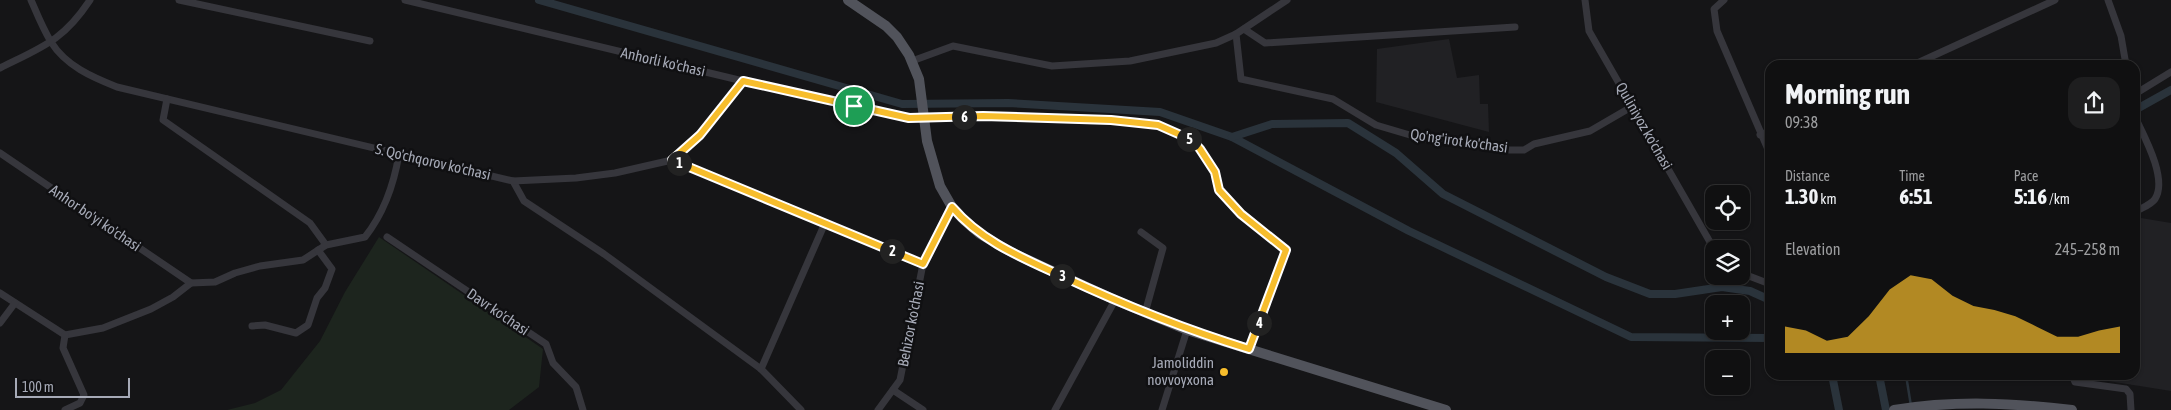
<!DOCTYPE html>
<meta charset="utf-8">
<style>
:root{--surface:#101011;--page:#1e1e1f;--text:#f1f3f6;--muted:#9c9d9f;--line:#303031;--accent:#f7bd2c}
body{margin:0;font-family:"Asap Condensed",sans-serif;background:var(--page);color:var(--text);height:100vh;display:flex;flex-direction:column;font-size:19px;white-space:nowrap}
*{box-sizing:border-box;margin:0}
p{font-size:16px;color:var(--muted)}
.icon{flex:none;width:28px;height:28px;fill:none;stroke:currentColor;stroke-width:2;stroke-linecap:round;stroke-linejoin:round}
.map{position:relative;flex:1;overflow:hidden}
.sheet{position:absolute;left:1765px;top:60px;width:375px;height:320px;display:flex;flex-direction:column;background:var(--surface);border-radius:15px;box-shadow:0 1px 4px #0004,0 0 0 1px var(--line)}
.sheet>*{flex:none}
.fabs{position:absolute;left:1705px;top:185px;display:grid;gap:10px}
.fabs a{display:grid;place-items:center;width:45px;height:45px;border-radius:10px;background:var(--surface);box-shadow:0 1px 4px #0004,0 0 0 1px var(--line);font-size:25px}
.scale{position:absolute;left:15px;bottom:12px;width:115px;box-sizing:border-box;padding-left:5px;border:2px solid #a6aab7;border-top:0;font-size:14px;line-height:18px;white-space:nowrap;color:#a6aab7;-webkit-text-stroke:4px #101012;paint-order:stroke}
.pin{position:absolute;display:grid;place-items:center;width:42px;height:42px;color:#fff;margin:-21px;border:2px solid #fff;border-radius:50%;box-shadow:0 1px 5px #0007}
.km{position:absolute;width:25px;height:25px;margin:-12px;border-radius:50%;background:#222;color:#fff;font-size:14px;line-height:25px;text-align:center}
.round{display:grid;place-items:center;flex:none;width:52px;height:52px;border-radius:15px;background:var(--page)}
.overview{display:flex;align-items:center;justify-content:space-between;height:85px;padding:0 20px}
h1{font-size:28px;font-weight:700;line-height:38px}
.figures{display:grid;grid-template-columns:repeat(3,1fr);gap:8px;height:85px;padding:5px 20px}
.figures div{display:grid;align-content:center}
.figures b{font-size:21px;font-weight:700}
.figures small{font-size:14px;font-weight:400}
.figures p{font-size:14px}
.chart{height:140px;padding:10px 20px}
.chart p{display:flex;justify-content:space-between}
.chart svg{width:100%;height:90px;margin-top:5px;fill:var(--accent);opacity:.7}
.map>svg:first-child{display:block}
.built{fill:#212124}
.green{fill:#1d251e}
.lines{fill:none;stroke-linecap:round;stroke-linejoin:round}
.stream{stroke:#2a333b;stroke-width:2.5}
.canal{stroke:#2a333b;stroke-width:8}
.minor{stroke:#36363c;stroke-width:7}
.primary{stroke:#51535b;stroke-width:10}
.route-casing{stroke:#fff;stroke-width:10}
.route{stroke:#f7bd2c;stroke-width:6}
.poi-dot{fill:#f7bd2c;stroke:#101012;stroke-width:2}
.labels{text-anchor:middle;stroke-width:5;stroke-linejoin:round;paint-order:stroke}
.street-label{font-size:15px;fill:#a6aab7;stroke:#101012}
.poi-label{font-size:15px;fill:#a6aab7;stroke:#101012;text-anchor:end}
</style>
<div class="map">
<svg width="2171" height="410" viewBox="0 0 2171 410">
<rect width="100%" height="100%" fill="#151517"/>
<g class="built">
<polygon points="1449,39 1457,78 1479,75 1480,104 1488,104 1489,132 1376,102 1377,49"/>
<polygon points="2135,217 2171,223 2171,391 2077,376 2135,375"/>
</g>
<polygon class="green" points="379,237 543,349 539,387 509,410 227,410 255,403 281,390 320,341 345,292"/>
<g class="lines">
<polyline class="stream" points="1906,375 1911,406"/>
<g class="canal">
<polyline points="539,0 902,104 1008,103 1160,112 1232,137 1409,231 1631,337 1770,338"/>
<polyline points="2135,110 2171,90"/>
<polyline points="1232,137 1272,124 1348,123 1396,153 1443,194 1606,277 1650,294 1675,294 1722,287 1750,291 1770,300"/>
<polyline points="1832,375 1839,410"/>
<polyline points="1879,375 1886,410"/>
</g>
<g class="minor">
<path d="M31,0C37,14 43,29 51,42C66,66 92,77 117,87L513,181L524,201L604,254L761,369L801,410"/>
<polyline points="179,0 370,41"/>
<polyline points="405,0 743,81 909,118 983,116 1111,120 1158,125 1192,140 1201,149 1215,172 1219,190 1241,214 1287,250 1249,349"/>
<polyline points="1585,0 1589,31 1714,249"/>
<polyline points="1724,0 1714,9 1717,31 1770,154"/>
<polyline points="2108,0 2121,36 2126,65"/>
<polyline points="1244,29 1265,43 1515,27"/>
<polyline points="1236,34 1241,79 1333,99 1376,125 1420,138 1510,150 1524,150 1534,144 1590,131 1633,106"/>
<polyline points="912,61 953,46 1052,66 1130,61 1216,43 1236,34 1287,0"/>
<polyline points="1913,65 2055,0"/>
<path d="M0,68C42,47 63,41 90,0"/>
<polyline points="2135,94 2171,72"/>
<polyline points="167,99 163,120 310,223 326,245"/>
<path d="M2135,117C2144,136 2168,179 2155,199C2151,205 2141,208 2135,212"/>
<polyline points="1760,135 1770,131"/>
<polyline points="0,153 191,283"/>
<polyline points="672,160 923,264"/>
<polyline points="513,181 576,178 615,173 672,160 700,135 743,81"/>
<polyline points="1141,232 1163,248 1145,313"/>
<polyline points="387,237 546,344 553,363 576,387 583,410"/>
<polyline points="1741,273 1770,284"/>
<path d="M0,293L65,335L103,328L151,309L173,297L191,283L215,282L235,273L260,266L303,260L326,245L365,237C384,213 394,184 399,154"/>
<polyline points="0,323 15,303"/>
<polyline points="252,326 265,325 296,333 308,325 317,298 325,288 332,269 318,250"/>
<polyline points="761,369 825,223"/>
<polyline points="2072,375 2075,382 2126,389 2130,394 2131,410"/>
<polyline points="893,390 923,410"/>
<polyline points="65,410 80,403 84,395 63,348 65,335"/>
<polyline points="878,410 900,380 923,264 952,207"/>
<polyline points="1055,410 1115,300"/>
<polyline points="1162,410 1187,330"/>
</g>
<g class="primary">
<polyline points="848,0 886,26 897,37 909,55 919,79 927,141 940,186 952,207 965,221 980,234 1013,253 1115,300 1187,330 1446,410"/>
<path d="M1894,410C1956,400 2011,403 2072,410"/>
</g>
</g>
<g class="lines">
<g class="route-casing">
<path id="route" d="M743,81L909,118L983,116L1111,120L1158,125L1192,140L1200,149L1215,172L1219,190L1241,214L1286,250L1249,349C1184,329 1126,306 1064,277C1023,258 982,242 952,207L923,264L672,160L700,135Z"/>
</g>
<use href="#route" class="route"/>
</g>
<circle class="poi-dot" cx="1224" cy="372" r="5"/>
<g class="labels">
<g class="street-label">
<text transform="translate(663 62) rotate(13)" y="5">Anhorli ko'chasi</text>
<text transform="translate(1644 126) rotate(60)" y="5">Quliniyoz ko'chasi</text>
<text transform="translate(1459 141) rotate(8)" y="5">Qo'ng'irot ko'chasi</text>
<text transform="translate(433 162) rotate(13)" y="5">S. Qo'chqorov ko'chasi</text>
<text transform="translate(95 218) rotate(34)" y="5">Anhor bo'yi ko'chasi</text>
<text transform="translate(498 312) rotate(34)" y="5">Davr ko'chasi</text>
<text transform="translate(911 324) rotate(-79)" y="5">Behizor ko'chasi</text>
</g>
<g class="poi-label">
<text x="1214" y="368">Jamoliddin<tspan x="1214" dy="17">novvoyxona</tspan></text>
</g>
</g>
</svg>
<div class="fabs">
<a><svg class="icon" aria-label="locate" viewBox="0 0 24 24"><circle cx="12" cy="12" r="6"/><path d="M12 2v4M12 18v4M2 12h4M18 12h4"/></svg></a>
<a><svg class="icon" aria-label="layers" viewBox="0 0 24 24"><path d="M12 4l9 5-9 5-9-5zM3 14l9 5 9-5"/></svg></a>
<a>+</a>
<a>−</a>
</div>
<div class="scale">100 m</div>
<div class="pin" style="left:854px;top:106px;background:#1e9e55"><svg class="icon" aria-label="arrive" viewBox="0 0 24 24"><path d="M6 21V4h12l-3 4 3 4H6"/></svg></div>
<b class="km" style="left:679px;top:163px">1</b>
<b class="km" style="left:892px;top:251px">2</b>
<b class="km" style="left:1062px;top:276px">3</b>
<b class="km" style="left:1259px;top:323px">4</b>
<b class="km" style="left:1189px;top:139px">5</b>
<b class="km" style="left:964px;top:117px">6</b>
<section class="sheet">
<div class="overview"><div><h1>Morning run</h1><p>09:38</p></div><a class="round"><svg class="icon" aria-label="share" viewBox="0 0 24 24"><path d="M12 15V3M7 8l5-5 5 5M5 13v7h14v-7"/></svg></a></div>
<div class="figures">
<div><p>Distance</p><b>1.30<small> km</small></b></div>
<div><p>Time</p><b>6:51</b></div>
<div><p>Pace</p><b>5:16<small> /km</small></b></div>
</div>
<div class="chart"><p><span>Elevation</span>245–258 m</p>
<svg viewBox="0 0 160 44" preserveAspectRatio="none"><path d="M0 44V31L10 33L20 38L30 36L40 26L50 13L60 6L70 8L80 16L90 21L100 23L110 26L120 31L130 36L140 36L150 33L160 31V44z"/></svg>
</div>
</section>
</div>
